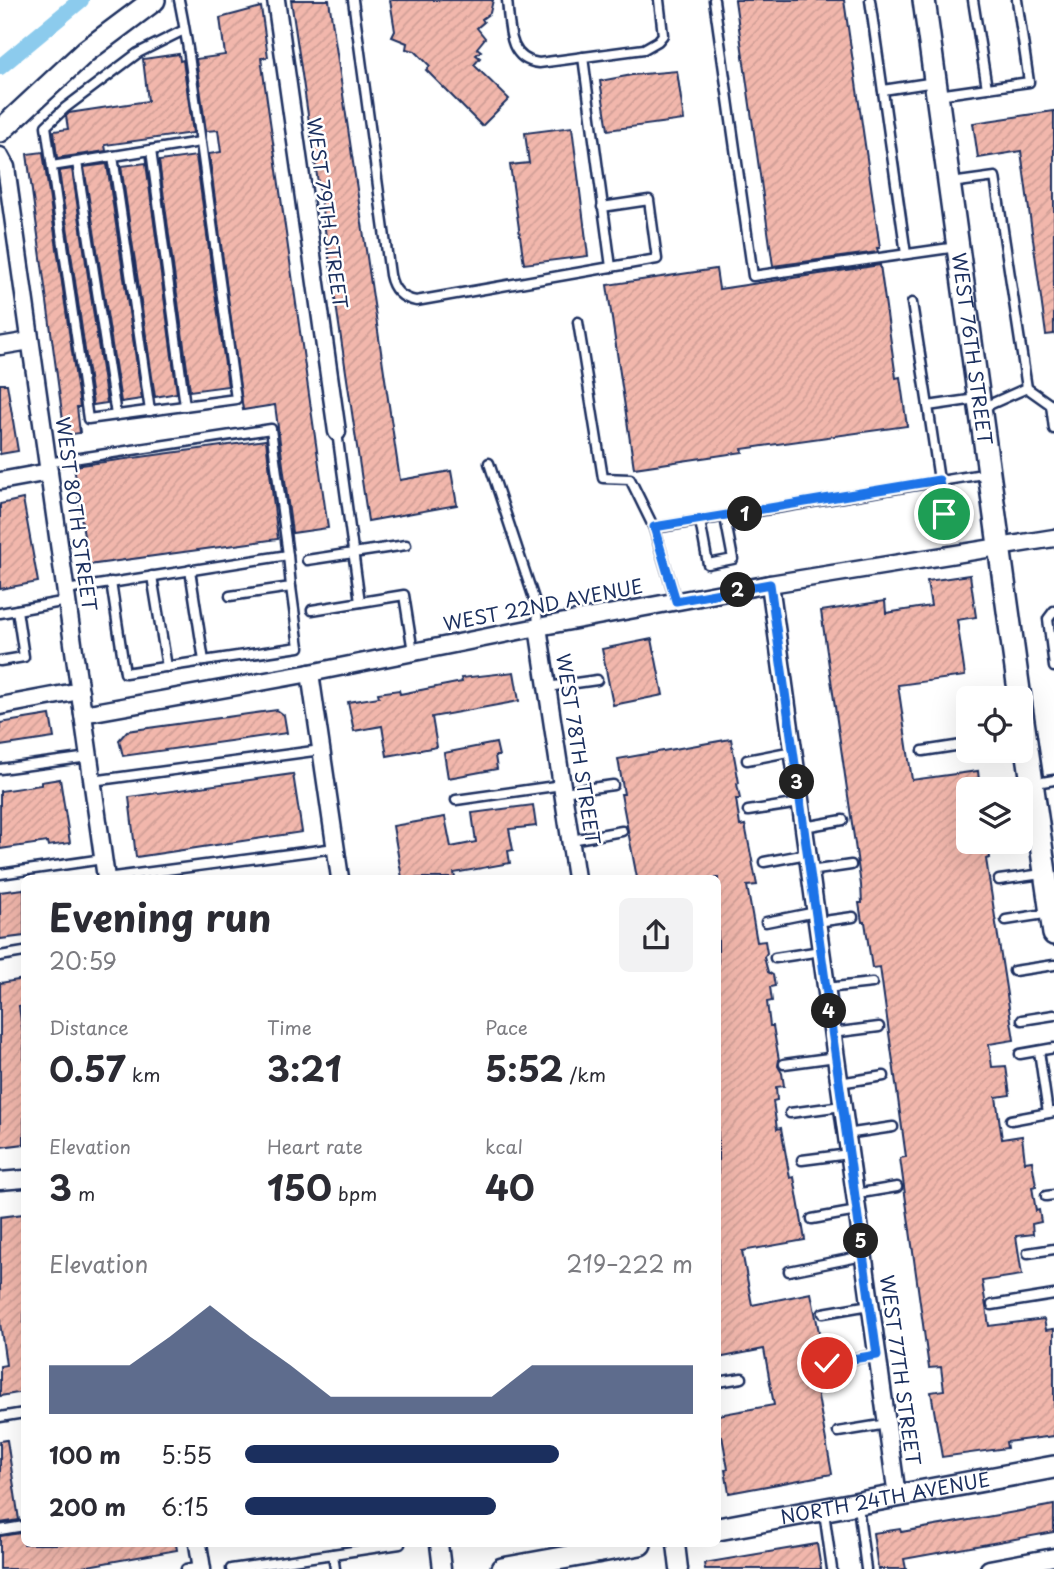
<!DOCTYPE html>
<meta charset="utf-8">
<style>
:root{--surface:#fff;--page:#f2f2f3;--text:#2b2b33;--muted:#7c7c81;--accent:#1b2f5e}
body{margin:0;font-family:"Playpen Sans",sans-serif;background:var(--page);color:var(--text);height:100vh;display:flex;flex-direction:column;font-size:26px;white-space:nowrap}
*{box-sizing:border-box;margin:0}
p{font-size:23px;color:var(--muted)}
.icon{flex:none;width:38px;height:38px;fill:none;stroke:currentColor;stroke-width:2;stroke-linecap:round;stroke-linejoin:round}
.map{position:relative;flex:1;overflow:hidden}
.details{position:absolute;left:21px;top:875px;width:700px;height:672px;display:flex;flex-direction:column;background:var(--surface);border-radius:10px;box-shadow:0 7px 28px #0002}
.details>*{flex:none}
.fabs{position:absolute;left:956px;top:686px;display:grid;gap:14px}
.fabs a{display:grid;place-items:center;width:77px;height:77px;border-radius:10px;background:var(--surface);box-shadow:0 7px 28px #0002;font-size:35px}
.pin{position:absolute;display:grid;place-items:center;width:60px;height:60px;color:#fff;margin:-30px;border:4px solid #fff;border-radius:50%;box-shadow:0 2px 7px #0007}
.km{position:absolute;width:35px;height:35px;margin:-18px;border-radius:50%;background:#222;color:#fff;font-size:19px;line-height:35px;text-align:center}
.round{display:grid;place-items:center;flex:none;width:74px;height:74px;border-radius:10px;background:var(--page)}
.summary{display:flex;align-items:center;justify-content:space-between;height:119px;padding:0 28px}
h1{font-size:38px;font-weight:700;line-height:52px}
.figures{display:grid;grid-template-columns:repeat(3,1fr);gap:10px;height:119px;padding:7px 28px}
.figures div{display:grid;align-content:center}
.figures b{font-size:35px;font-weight:700}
.figures small{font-size:19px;font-weight:400}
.figures p{font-size:19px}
.chart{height:196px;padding:14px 28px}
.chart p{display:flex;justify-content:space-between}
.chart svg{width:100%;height:126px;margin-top:7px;fill:var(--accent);opacity:.7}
ul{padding:0 28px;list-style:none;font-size:23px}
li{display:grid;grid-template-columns:112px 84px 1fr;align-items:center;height:52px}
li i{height:18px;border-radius:9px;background:var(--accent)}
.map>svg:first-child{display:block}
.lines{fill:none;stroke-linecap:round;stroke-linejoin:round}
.canal{stroke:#8ccbed;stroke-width:16}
.building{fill:url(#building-hatch);stroke:#1b2f5e;stroke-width:2}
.lane-casing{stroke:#1b2f5e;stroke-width:13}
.street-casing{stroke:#1b2f5e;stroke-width:21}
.secondary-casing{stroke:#1b2f5e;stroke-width:26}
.lane{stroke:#fff;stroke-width:8}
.street{stroke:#fff;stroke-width:16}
.secondary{stroke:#fff;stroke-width:21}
.route-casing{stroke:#fff;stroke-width:14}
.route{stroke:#1a73e8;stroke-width:9}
.labels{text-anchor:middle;stroke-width:5;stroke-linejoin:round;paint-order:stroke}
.street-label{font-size:19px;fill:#1b2f5e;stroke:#fff}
</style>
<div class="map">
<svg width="1054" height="1569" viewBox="0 0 1054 1569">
<defs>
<pattern id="building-hatch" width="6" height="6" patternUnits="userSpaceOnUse" patternTransform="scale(1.75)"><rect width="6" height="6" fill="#f2b7ac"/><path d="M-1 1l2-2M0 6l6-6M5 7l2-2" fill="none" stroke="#cf9e96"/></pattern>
</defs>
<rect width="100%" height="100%" fill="#fff"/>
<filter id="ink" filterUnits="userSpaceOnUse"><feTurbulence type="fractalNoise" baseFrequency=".0143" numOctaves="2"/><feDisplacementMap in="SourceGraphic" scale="14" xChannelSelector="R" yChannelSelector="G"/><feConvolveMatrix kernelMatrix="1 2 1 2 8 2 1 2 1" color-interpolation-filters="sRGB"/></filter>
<g filter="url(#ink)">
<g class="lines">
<polyline class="canal" points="0,67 81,0"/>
</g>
<g class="building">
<polygon points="291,0 329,0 400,480 451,471 457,505 368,521"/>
<polygon points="390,0 493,0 490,13 482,19 484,22 477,28 485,38 477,48 481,51 476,55 480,58 474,65 509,99 482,126 426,70 430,66 415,51 406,49 407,43 392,37 395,31"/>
<polygon points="735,0 844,0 880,248 877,248 878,252 773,266"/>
<polygon points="261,7 268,57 261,58 328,528 292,533 275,405 243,410 209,154 221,152 218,130 206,131 196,59 225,55 220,18"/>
<polygon points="179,54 180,61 183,60 193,133 105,145 106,151 57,158 54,131 68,129 66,116 69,113 148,101 143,59"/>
<polygon points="677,71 684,120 608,130 600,81 632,75"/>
<polygon points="1054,111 1054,334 1046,335 1021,151 978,158 973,123"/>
<polygon points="572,127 588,256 524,264 510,165 529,163 525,133"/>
<polygon points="43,152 80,407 77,407 80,433 65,435 27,154"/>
<polygon points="196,156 228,386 190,391 159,161"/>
<polygon points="146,163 177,393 155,397 121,166"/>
<polygon points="107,164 142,399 121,402 84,167"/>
<polygon points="72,169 107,403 93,405 59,171"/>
<polygon points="880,265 896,378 900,377 907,426 742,449 743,452 634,468 607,285 716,269 719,289"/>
<polygon points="0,384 7,384 18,451 0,454"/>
<polygon points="266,440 278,539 88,565 74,466"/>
<polygon points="23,499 38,582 0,589 0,504"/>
<polygon points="970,575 976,617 957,620 965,676 898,685 912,780 978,771 980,789 968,789 968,842 988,842 990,858 986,859 1014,1040 989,1044 992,1067 1006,1066 1010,1095 996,1097 1002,1139 1022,1136 1025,1162 1032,1161 1036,1186 1032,1187 1036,1211 1039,1210 1041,1222 1032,1224 1033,1234 1016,1236 1022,1275 982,1281 989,1326 1044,1319 1046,1330 1054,1329 1054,1436 1006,1442 1007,1448 942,1457 931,1392 944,1390 941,1367 929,1368 900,1158 906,1157 880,967 872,968 865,922 862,922 859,903 862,903 861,885 821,611 885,601 886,613 931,606 927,581"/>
<polygon points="652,639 663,695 613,705 602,649"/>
<polygon points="514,672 519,701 432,717 437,747 387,756 382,726 354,731 348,702 379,697 378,693 399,690 400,694 462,682 461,678"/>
<polygon points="277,710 284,715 287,733 123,756 119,740 127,731"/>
<polygon points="50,715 54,738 0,746 0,723"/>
<polygon points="731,739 739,783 737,784 740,799 736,799 740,826 745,825 757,885 747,886 757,942 765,941 767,953 764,957 768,972 773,975 775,986 770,987 772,1001 767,1002 770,1026 773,1026 779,1060 778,1066 782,1073 784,1086 776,1087 777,1100 773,1101 777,1129 781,1128 790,1178 794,1177 805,1240 742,1251 752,1305 811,1293 820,1337 814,1338 823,1390 817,1391 832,1474 729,1493 725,1470 728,1469 722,1436 719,1437 718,1415 774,1405 764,1349 718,1358 718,878 637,878 621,794 624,794 618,759"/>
<polygon points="496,743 499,756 495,756 497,769 448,778 444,753"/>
<polygon points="293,774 302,832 136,857 129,797"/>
<polygon points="60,779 70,843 48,846 47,842 0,849 0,791 41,785 41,782"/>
<polygon points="533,805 536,826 509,829 513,850 508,851 510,863 454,873 455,878 402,878 393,826 445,817 451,847 476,842 472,813"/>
<polygon points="24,889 24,936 0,939 0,892"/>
<polygon points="24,979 24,1006 19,1006 24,1043 24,1144 0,1147 0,983"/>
<polygon points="24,1214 24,1392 0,1396 0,1366 6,1365 0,1323 0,1217"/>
<polygon points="7,1440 19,1520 0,1523 0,1441"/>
<polygon points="1054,1505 1054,1532 904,1559 906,1569 878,1569 873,1533 900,1529 901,1532"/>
<polygon points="21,1533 24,1544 176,1544 177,1550 71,1569 0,1569 0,1536"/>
<polygon points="817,1544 821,1569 705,1569 704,1563"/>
</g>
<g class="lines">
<g class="lane-casing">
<g id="lane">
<path d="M179,0C183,18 186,37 189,55L236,399L88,419L46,126L65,108L138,53L184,30"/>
<path d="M353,0L390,275C393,290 401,298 416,301L611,267L583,57"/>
<path d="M507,0C510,25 507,60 539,63L644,49L658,41L663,35L659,0"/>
<polyline points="714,0 753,276 957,247"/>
<polyline points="870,0 906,254"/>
<polyline points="973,0 987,88"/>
<polyline points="883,90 935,82"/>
<polyline points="938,95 1029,82 1017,0"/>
<polyline points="151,150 185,406"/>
<polyline points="113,156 150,411"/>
<polyline points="77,162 116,415"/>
<polyline points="52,166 200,142"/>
<polyline points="951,183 995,177 1027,388"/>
<polyline points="602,207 649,200 657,259 611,267"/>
<polyline points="912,303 928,406"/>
<polyline points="578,322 603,478 630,479 654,528 989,473"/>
<polyline points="1054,404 1051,405 1054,429"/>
<polyline points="982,408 1027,388 1051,405"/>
<polyline points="337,432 360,602"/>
<polyline points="47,463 271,429 288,555"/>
<polyline points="489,463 537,608 538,627"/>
<polyline points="944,514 928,406 976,399"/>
<polyline points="700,521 708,564 733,559 725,517"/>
<polyline points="654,528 676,601"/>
<polyline points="307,560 406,545"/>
<polyline points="152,576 167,667"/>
<polyline points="111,582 125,673 204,661 190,570"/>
<polyline points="66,590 288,555 291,587 230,596"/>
<polyline points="312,610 404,595 413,652"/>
<polyline points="1054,611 1048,619 1054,667"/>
<polyline points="0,613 67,601"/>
<polyline points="0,661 24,657 17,610"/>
<polyline points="204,661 299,647 291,587"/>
<polyline points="547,687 597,680"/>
<polyline points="923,751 968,744"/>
<polyline points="747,760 793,751"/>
<polyline points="0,769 89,757"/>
<polyline points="92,781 321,750"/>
<polyline points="1001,789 1054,780"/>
<polyline points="563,792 613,785"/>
<polyline points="456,800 562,785"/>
<polyline points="748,811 800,803"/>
<polyline points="804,827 843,820"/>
<polyline points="1020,832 1036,829"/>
<polyline points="571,840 622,831"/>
<polyline points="764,862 807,854"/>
<polyline points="810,871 851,865"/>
<polyline points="0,874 103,859"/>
<polyline points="106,878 335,848"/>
<polyline points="999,880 1042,874"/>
<polyline points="1006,920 1051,913"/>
<polyline points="766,922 816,912"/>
<polyline points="817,922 853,917"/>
<polyline points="0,956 24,952"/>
<polyline points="775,958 821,951"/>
<polyline points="1014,971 1054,965"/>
<polyline points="826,988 872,983"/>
<polyline points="1022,1020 1054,1015"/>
<polyline points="832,1033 879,1027"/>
<polyline points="1039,1051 1048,1113"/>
<polyline points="1020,1054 1054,1048"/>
<polyline points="784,1064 836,1057"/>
<polyline points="839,1083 884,1076"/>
<polyline points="790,1113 842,1106"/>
<polyline points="1011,1120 1054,1112"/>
<polyline points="846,1134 893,1127"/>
<polyline points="802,1160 849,1154"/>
<polyline points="855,1194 897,1187"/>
<polyline points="1046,1196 1054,1195"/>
<polyline points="812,1219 857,1211"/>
<polyline points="1028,1253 1054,1249"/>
<polyline points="789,1271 863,1256"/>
<polyline points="992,1305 1054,1295"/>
<polyline points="823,1313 870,1305"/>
<polyline points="827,1363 877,1355"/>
<polyline points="718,1382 742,1378"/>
<polyline points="0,1417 24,1413"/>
<polyline points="838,1432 887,1424"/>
<polyline points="858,1506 866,1569"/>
<polyline points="824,1512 832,1569"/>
<polyline points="0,1530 24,1526"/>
<polyline points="333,1554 400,1544"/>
<polyline points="186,1569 201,1566"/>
<polyline points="231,1569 333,1554 335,1569"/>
</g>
</g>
<g class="street-casing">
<g id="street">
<polyline points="276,0 337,432"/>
<polyline points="0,156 6,167 106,878"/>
<polyline points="0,346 30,341"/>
<polyline points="0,481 49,472"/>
<polyline points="770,584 897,1496"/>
<polyline points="538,627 576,878"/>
<polyline points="310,673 340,878"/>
<polyline points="0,706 80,691"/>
<polyline points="83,714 310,673 538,627 770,584 1054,538"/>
<polyline points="0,1181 24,1179"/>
<polyline points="198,1544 202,1569"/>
<polyline points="439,1544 442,1569"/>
<polyline points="676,1544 679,1569"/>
<polyline points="989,1569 1054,1557"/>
</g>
</g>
<g class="secondary-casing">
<g id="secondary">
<path id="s1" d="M924,0L1020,698"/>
<polyline points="0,131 86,51 154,0"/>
<polyline points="1020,700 1054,934"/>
<path id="s2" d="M718,1529L1054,1467"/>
<polyline points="502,1569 640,1544"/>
</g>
</g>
<use href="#lane" class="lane"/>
<use href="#street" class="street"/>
<use href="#secondary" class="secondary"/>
</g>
</g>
<g class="lines" filter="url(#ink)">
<g class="route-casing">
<polyline id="route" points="827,1363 877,1355 770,584 676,601 654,527 939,480 944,514"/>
</g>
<use href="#route" class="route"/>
</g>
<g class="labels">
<g class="street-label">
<text transform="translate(327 213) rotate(82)" y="7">WEST 79TH STREET</text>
<text dy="7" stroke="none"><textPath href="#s1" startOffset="352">WEST 76TH STREET</textPath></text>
<text transform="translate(76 514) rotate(82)" y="7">WEST 80TH STREET</text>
<text transform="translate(543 605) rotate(-11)" y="7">WEST 22ND AVENUE</text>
<text transform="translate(578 749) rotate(81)" y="7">WEST 78TH STREET</text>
<text transform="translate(900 1370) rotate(82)" y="7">WEST 77TH STREET</text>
<text dy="7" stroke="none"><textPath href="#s2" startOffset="170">NORTH 24TH AVENUE</textPath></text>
</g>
</g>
</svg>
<div class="fabs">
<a><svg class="icon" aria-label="locate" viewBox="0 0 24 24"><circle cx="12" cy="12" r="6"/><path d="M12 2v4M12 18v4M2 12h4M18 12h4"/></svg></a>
<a><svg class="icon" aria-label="layers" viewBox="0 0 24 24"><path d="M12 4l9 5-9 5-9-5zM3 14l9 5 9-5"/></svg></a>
</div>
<div class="pin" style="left:944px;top:514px;background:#1e9e55"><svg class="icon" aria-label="arrive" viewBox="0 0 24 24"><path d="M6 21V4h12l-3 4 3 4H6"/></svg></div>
<div class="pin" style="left:827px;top:1363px;background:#d93025"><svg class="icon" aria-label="check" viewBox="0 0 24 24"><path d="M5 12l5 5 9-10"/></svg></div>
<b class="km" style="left:745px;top:514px">1</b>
<b class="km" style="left:738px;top:590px">2</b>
<b class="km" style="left:797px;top:782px">3</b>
<b class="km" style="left:829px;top:1011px">4</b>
<b class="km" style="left:861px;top:1241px">5</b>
<section class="details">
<div class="summary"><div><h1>Evening run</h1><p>20:59</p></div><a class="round"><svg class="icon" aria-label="share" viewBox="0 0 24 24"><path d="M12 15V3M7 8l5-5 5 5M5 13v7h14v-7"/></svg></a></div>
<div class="figures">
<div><p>Distance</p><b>0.57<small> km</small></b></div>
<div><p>Time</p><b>3:21</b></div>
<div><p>Pace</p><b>5:52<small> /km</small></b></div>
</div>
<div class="figures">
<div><p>Elevation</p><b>3<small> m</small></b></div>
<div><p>Heart rate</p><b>150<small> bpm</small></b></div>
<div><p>kcal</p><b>40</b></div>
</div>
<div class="chart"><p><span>Elevation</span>219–222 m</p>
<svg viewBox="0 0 160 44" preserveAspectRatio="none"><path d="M0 44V27L10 27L20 27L30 17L40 6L50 17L60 27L70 38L80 38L90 38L100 38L110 38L120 27L130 27L140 27L150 27L160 27V44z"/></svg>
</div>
<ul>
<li><b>100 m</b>5:55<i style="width:70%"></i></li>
<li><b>200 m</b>6:15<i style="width:56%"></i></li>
</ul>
</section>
</div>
